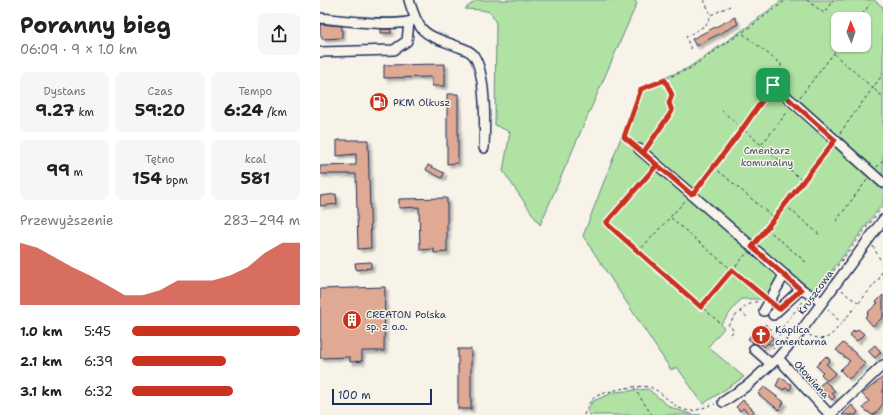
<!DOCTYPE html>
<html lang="pl">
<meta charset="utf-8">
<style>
:root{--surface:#fff;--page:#f6f6f6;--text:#202124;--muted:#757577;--accent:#c8321e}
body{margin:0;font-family:"Shantell Sans",sans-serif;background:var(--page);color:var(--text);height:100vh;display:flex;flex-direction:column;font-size:15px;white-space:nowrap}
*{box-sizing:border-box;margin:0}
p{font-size:13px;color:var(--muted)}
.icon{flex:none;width:22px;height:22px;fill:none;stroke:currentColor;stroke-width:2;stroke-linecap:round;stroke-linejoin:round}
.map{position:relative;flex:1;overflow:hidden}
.side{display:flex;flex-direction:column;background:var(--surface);width:320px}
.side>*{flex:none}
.needle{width:26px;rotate:358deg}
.tools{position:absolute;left:511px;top:12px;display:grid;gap:8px}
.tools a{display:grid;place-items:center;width:40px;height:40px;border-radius:8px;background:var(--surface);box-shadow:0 1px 3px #0004;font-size:20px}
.scale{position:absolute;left:12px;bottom:10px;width:100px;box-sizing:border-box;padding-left:4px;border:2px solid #1b2f5e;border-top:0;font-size:11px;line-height:14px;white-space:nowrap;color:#1b2f5e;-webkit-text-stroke:3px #f7f3e8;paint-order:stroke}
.pin{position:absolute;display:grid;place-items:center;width:34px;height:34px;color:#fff;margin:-17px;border-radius:8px;box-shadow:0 2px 6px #0006}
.round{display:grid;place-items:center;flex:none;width:42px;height:42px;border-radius:8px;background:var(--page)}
.head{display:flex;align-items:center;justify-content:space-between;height:68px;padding:0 20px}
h1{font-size:22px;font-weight:700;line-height:30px}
.metrics{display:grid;grid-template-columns:repeat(3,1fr);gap:6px;height:68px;padding:4px 20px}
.metrics div{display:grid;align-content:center;border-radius:8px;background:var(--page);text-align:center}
.metrics b{font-size:17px;font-weight:700}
.metrics small{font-size:11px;font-weight:400}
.metrics p{font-size:11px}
.chart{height:112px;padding:8px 20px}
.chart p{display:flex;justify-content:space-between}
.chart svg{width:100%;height:72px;margin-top:4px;fill:var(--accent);opacity:.7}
ul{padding:0 20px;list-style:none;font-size:13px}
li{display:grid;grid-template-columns:64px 48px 1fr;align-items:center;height:30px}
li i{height:10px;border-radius:5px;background:var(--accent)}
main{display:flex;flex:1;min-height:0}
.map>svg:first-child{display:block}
.green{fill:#b0e2a3;stroke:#668880;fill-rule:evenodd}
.building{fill:#dfa994;stroke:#1b2f5e;filter:url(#shadow)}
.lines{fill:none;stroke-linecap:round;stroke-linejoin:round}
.minor-casing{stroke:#1b2f5e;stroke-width:12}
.path{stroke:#1b2f5e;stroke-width:1;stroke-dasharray:3 3;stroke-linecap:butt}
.minor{stroke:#f7f3e8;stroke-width:9}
.route-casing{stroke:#fff;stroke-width:8}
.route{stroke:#c8321e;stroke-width:5}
.labels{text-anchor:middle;stroke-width:3;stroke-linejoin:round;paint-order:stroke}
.poi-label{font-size:10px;fill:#1b2f5e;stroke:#f7f3e8;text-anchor:start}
.park-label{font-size:10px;fill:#39536c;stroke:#f7f3e8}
.street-label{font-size:10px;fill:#1b2f5e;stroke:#f7f3e8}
</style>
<main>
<section class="side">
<div class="head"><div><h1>Poranny bieg</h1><p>06:09 · 9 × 1.0 km</p></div><a class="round"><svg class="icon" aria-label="share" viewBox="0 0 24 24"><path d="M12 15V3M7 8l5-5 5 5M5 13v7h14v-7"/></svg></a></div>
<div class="metrics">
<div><p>Dystans</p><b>9.27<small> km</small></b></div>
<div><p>Czas</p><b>59:20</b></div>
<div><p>Tempo</p><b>6:24<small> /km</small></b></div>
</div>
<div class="metrics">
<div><b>99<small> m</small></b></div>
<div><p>Tętno</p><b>154<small> bpm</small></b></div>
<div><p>kcal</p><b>581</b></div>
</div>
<div class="chart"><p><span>Przewyższenie</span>283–294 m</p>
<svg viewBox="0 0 160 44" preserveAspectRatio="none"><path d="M0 44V6L10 9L20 15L30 21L40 26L50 32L60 38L70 38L80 35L90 29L100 29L110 29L120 26L130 21L140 12L150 6L160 6V44z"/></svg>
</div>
<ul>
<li><b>1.0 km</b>5:45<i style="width:100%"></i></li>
<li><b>2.1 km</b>6:39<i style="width:56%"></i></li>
<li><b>3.1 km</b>6:32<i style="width:60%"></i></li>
</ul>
</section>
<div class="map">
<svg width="563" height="415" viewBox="0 0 563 415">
<defs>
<filter id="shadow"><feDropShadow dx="3" dy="3" stdDeviation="1" flood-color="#0004"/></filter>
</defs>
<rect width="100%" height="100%" fill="#f7f3e8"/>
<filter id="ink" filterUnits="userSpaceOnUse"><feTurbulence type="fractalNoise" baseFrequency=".025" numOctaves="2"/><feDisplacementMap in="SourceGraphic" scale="8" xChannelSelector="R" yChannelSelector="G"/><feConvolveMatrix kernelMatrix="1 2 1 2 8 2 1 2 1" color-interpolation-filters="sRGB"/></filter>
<g filter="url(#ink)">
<g class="green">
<polygon points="156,0 314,0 317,3 220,225 183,171 190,132 175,125 176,23 170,12 161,10 145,9"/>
<path d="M462,0H554L563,7V203L495,293L468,270L442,299H421L401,324L404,328L388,347L424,377L383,404L357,367L351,370L263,236L320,88L368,68L427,27ZM518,19H544V45H518Z"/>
<polygon points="328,389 350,407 373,415 381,415 270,415 267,410 273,401 295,392"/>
</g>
<g class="building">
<polygon points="415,17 418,24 376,46 372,39"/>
<polygon points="0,24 22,26 22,38 2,39 2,36 0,36"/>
<rect x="61" y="29" width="10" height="4"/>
<polygon points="125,64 125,86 112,86 112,77 64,78 64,65"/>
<polygon points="127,94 138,94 138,163 127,164"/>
<polygon points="17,140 48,140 51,248 38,249 36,174 0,174 0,166 36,165 36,154 17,156"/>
<polygon points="108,165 124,173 122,178 106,170"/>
<polygon points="16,194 17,204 0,206 0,196"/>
<polygon points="127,198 127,252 114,253 114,249 100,250 99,207 79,208 79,199"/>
<polygon points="51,262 51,268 36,270 35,263"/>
<polygon points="65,287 64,351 42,351 42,361 30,362 30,357 0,358 0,289"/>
<polygon points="563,295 563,317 553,326 545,317 548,314 547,313 558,303 556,302"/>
<polygon points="444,326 449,331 448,333 453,338 444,347 439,342 437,344 433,343 428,339 437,327 441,330"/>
<polygon points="538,329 544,334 537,341 530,335 534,330 535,332"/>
<polygon points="523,343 534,352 545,364 529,379 520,370 530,361 516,350"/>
<polygon points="555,345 561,352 555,358 548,351"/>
<rect x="138" y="349" width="13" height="60"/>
<polygon points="506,356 510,360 506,364 516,373 507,381 501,374 503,372 496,366"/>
<polygon points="460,377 472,385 470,390 465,388 464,390 456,386"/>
<polygon points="563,377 563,404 554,415 552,415 543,408 549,401 542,394"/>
<polygon points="505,381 515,391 512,393 515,397 512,400 499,386"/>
<polygon points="444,387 464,402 459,410 438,394"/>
<polygon points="423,400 434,411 430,415 423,408 420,411 416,407"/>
<polygon points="532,405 538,412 536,415 522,415"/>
</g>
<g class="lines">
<g class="minor-casing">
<g id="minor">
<path d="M89,0C100,37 106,34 139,47C145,49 151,51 154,56C166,74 165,126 164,148"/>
<path d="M0,18C21,20 77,28 94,20"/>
<polyline points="0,52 74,50 87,41 89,22"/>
<polyline points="453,85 474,103 563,183"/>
<polyline points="319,149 481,289 502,302"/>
<polyline points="444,311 464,275"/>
<polyline points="453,315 481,289"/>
<polyline points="434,349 451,364"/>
<polyline points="458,358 510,415"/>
<polyline points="403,402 428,385 458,358 481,331 563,220"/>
<polyline points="510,415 563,365"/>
</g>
</g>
<g class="path">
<polyline points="384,0 391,15"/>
<polyline points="487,0 504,13 513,0"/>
<polyline points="539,19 550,4"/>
<polyline points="371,49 366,37 386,25 391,15 410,6"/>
<polyline points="514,54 563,97"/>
<polyline points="454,76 461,68 461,64 422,33 466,0"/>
<polyline points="480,97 520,45"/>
<polyline points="402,111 483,181"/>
<polyline points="520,133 563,74"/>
<polyline points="442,144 469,110"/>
<polyline points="313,145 304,137 321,89 369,69 421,33"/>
<polyline points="328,145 352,111 349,103 352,95 345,80"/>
<polyline points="394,167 454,218"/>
<polyline points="557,167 563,160"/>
<polyline points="331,172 286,223 399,322"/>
<polyline points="377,188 423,128 449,91"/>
<polyline points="465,205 500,235"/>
<polyline points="351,218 443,297"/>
<polyline points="516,221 547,180"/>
<polyline points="447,229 487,263"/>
<polyline points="436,241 510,146"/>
<polyline points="553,246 563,265"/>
<polyline points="318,252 365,201"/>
<polyline points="499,290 563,206"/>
<polyline points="522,290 529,297 538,302"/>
<polyline points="381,307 427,253"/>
<polyline points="508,309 521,323"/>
<polyline points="420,311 427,317"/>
<polyline points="445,324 457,334 484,300"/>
<path d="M411,334L414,330L408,325C417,314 425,303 440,301"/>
<path d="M489,335C502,340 505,341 515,331L559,279L563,269"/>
<polyline points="448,343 454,348"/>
<polyline points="451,345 461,333 459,333"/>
<polyline points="314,388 332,415"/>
<path d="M264,415C267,408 269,401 275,397C285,391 322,383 332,388C344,393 352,407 365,410C376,413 385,406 395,404"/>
</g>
<use href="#minor" class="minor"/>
</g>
</g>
<g class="lines" filter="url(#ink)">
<g class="route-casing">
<path id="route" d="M453,85L423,128L374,193L371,194C349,175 327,156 304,137L321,89L345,80L352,95L349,103L352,111L323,153L337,165L286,223L381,307L412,270L459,309L481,290L432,247L515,140L453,85"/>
</g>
<use href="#route" class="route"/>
</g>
<defs>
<g id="fuel-disc" transform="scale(1)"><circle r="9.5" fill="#c8321e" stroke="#f7f3e8"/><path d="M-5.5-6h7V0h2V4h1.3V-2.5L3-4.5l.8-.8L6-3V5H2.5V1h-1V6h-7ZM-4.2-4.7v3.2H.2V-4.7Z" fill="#fff"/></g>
<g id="building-disc" transform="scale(1)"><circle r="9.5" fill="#c8321e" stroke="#f7f3e8"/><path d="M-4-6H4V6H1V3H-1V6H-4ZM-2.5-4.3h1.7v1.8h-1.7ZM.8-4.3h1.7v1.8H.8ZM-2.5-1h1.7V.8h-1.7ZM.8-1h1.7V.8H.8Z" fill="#fff"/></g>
<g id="church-disc" transform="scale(1)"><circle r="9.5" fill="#c8321e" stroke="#f7f3e8"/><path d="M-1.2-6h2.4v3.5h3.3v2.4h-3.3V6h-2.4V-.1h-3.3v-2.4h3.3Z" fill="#fff"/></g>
</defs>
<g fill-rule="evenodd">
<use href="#fuel-disc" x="59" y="102"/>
<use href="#building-disc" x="32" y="320"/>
<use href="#church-disc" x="441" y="335"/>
</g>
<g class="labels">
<g class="poi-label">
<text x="73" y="106">PKM Olkusz</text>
<text x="46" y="318">CREATON Polska<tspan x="46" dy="12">sp. z o.o.</tspan></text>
<text x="455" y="333">Kaplica<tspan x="455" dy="12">cmentarna</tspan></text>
</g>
<g class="park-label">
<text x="447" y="154">Cmentarz<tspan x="447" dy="12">komunalny</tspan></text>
</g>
<g class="street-label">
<text transform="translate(495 292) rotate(-54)" y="4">Kruszcowa</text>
<text transform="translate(492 379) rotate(48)" y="4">Ołowiana</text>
</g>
</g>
</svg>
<div class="tools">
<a><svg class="needle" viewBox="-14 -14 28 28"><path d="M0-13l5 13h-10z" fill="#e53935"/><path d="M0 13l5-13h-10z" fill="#757577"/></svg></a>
</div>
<div class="scale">100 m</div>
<div class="pin" style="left:453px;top:85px;background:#1e9e55"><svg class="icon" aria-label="arrive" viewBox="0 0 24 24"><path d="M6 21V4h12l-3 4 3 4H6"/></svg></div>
</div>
</main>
